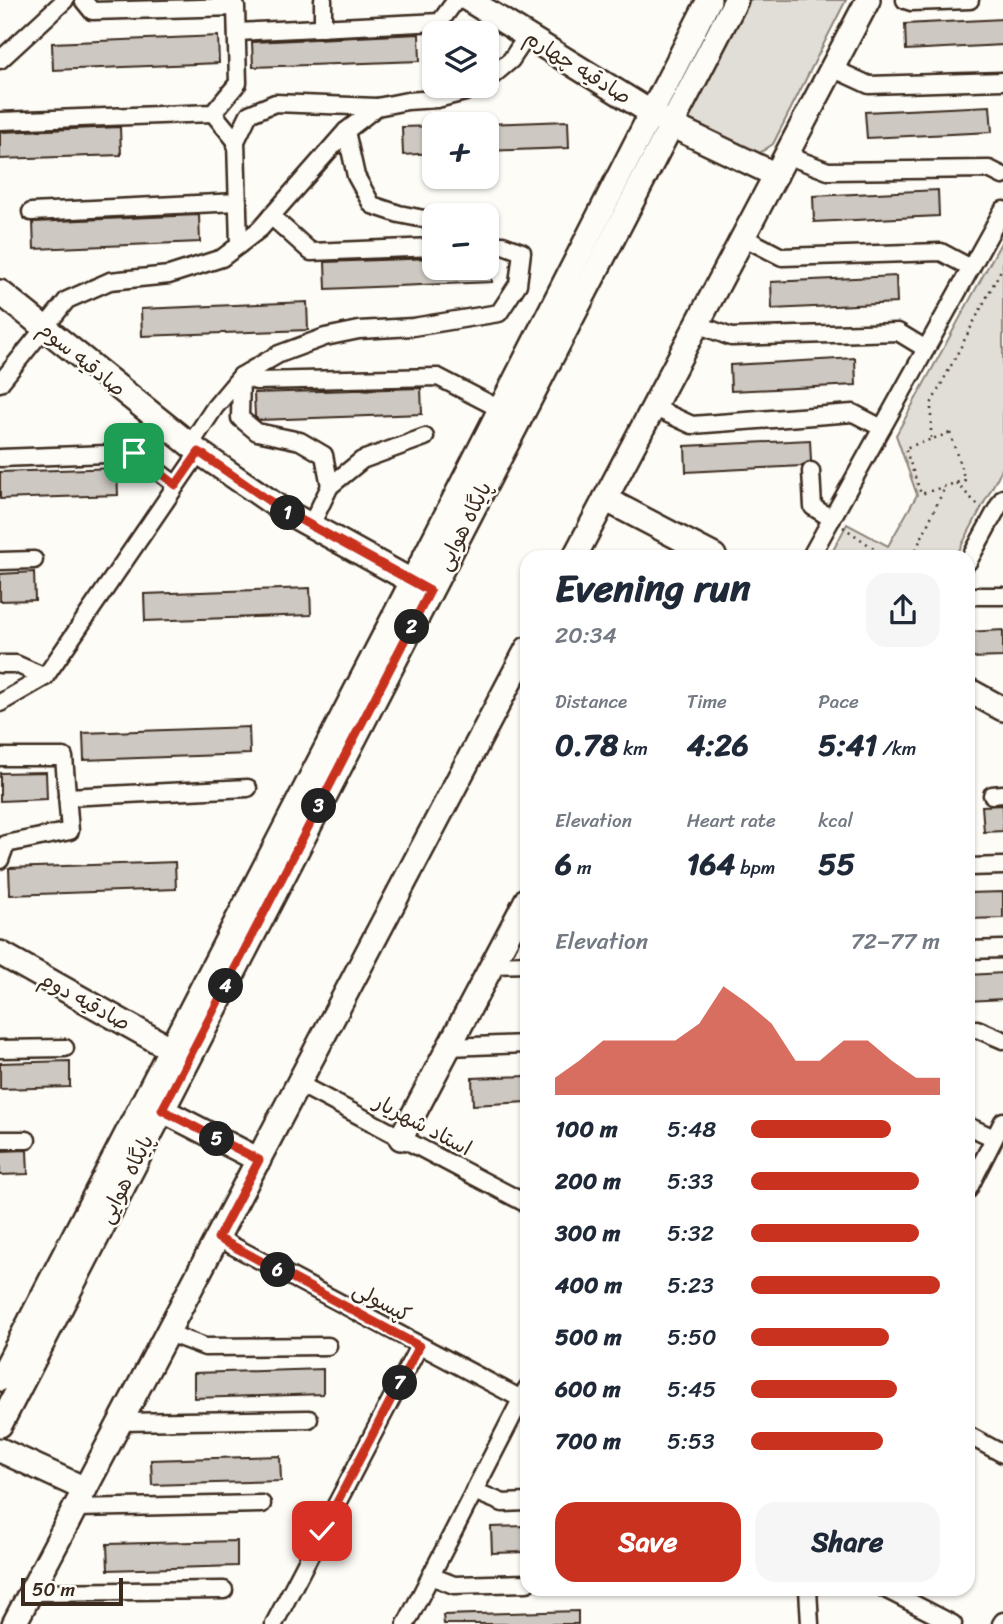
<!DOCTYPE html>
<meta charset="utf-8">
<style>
:root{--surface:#fff;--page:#f6f6f7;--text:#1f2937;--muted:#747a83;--accent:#c8321e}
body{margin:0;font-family:Sriracha,"Playpen Sans Arabic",sans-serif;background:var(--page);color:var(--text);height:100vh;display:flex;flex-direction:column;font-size:26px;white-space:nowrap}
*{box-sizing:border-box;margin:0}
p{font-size:23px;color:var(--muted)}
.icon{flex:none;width:38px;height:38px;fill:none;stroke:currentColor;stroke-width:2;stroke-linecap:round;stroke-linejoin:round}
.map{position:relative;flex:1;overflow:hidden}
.drawer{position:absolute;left:520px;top:550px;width:455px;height:1046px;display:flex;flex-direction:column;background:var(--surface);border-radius:21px;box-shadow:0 2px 5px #0004}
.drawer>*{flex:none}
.buttons{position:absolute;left:422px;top:21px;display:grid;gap:14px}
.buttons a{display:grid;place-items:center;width:77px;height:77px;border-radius:14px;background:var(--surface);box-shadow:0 2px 5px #0004;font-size:35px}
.scale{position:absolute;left:21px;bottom:18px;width:102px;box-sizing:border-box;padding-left:7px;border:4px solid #3b2a1e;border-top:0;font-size:19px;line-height:24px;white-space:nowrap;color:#3b2a1e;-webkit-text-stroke:5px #fdfcf7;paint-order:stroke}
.pin{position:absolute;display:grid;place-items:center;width:60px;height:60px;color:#fff;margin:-30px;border-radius:14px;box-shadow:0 4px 10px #0006}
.km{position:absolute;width:35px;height:35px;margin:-18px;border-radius:50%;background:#222;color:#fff;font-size:19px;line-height:35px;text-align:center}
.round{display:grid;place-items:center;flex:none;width:74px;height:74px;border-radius:21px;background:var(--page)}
.overview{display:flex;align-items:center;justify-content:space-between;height:119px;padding:0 35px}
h1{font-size:38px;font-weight:800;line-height:52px}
.stats{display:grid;grid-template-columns:repeat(3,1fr);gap:10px;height:119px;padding:7px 35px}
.stats div{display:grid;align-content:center}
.stats b{font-size:30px;font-weight:800}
.stats small{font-size:19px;font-weight:400}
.stats p{font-size:19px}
.chart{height:196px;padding:14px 35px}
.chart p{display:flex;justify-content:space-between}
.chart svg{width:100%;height:126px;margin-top:7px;fill:var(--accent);opacity:.7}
.primary-button{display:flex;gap:14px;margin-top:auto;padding:14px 35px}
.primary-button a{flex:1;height:80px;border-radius:21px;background:var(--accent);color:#fff;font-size:28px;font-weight:800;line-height:80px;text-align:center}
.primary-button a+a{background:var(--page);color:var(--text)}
ul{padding:0 35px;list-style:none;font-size:23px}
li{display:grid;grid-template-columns:112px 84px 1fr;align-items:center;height:52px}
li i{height:18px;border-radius:9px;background:var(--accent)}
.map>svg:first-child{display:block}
.green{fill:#e1ded7;stroke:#8e847a;stroke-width:2}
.building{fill:#cdc8c2;stroke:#3b2a1e;stroke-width:2}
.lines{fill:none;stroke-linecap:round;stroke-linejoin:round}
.street-casing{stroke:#3b2a1e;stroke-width:21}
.secondary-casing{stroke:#3b2a1e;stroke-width:28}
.path{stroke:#3b2a1e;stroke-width:2.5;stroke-dasharray:2 5;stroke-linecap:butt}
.street{stroke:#fdfcf7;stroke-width:16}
.secondary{stroke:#fdfcf7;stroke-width:23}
.route-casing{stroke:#fff;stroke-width:14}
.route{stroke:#c8321e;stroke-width:9}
.labels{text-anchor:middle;stroke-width:5;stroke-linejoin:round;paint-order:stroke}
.street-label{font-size:21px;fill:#3b2a1e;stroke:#fdfcf7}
</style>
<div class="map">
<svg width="1003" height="1624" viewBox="0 0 1003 1624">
<rect width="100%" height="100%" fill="#fdfcf7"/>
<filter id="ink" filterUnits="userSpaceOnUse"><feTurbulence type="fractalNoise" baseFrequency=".0143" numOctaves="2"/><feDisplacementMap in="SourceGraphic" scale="14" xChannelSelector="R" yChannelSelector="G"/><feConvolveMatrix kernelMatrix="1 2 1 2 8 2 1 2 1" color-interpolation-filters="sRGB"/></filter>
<g filter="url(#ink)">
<g class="green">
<polygon points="742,0 846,0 773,144 758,154 692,123 685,111"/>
<polygon points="1003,239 1003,467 956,556 830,556 847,524 888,546 917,495 896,435"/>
</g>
<g class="building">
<polygon points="1003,19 1003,45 906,50 905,24"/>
<polygon points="419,34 420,61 253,67 252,42"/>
<polygon points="218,36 219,63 53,70 52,43"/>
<polygon points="990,106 992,132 867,138 865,112"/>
<polygon points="568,121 569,148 486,151 486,124"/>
<polygon points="434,126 434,153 403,155 402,127"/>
<polygon points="120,127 121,155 0,159 0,132"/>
<polygon points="938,190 939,216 814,222 813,196"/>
<polygon points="199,215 200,242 34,249 33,222"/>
<polygon points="434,258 434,268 491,268 492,282 326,289 325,262"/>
<polygon points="896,276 897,303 772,309 771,282"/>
<polygon points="307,302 308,330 142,336 141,309"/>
<polygon points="855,358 856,385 731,391 730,365"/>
<polygon points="421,388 422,414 259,420 255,417 254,393"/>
<polygon points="810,440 811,461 802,466 686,472 685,446"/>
<polygon points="117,468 118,495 0,499 0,472"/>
<polygon points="34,572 35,600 0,601 0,574"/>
<polygon points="310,588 311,615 145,621 144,594"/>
<polygon points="1003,630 1003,657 968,658 968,632"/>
<polygon points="249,727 250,754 84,760 83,733"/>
<polygon points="46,772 47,799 0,801 0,773"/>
<polygon points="1003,805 1003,831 984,832 982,806"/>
<polygon points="175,862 176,889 10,895 9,868"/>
<polygon points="1003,892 1003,918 968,919 968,893"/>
<polygon points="1003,973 1003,999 968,1001 968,975"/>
<polygon points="70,1061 70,1087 0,1089 0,1063"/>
<polygon points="527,1076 527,1102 473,1105 472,1078"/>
<polygon points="27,1150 28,1174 0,1175 0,1151"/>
<polygon points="323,1369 323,1394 194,1398 194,1373"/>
<polygon points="280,1456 281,1481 152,1485 151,1460"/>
<polygon points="527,1526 527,1552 492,1553 491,1527"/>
<polygon points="237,1541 237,1566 108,1570 107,1544"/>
<polygon points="578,1611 578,1624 444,1624 443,1615"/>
</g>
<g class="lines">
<g class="street-casing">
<g id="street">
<polyline points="323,0 323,28"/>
<polyline points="905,0 911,2 970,0"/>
<polyline points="237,32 440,22 456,0"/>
<polyline points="0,60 65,0"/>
<polyline points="832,68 869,85 1003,81"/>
<polyline points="486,81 511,60 527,36"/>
<polyline points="213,113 236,141"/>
<polyline points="0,121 213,113 238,83 236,7 92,11 83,0"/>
<polyline points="346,131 356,176 372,205 399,214 434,221"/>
<polyline points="786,155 828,171 989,169 1003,176"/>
<polyline points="31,212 238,202"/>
<polyline points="271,216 311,252 434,247"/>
<polyline points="743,237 782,257 941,252 971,268"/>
<polyline points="239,245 236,141 249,114 275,103 377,107"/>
<polyline points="697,324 731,337 898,332 926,349"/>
<polyline points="0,383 67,300 110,281 169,275 222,258 260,229 346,131 377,107 407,101 437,99 465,92 478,86"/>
<polyline points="653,407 692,425 853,413 882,428"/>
<polyline points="190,445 215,407 241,376 279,354 325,337 359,330 413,327 499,313 518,284 522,252 503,245 486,245"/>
<polyline points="0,458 134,453 176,485"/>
<polyline points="811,471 813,507 832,519"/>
<polyline points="330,486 324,455 300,441 257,432 240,418 241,376 256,381 438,377 500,409"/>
<polyline points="311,525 330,486 362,460 425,437"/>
<polyline points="811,556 1003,210"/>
<polyline points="0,561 34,560"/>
<polyline points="968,562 1003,498"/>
<polyline points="968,596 1003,596"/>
<polyline points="0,664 16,664 45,677"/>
<polyline points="0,703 45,677 199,452"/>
<polyline points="0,757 64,757 70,831 6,844 0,860"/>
<polyline points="992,795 1003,794"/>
<polyline points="67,797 248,788"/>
<polyline points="968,867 1003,866"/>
<polyline points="968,950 1003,949"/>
<polyline points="492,965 527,964"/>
<polyline points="968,1030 977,1029 1003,1040"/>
<polyline points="449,1047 527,1044"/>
<polyline points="0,1049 65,1048"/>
<polyline points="299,1084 527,1204"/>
<polyline points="968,1126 994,1138"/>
<polyline points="0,1140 27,1140"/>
<polyline points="968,1190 1003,1121"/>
<polyline points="218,1238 527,1402"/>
<polyline points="168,1333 205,1347 328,1346"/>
<polyline points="121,1422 309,1419"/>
<polyline points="968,1435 1003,1454"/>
<polyline points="474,1491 503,1503 527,1502"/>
<polyline points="76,1508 262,1504"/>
<polyline points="431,1576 454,1585 527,1583"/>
<polyline points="808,1589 810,1624"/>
<polyline points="885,1589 953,1624"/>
<polyline points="31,1592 224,1590"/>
<polyline points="274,1624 419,1346"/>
<polyline points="406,1624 527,1388"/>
<polyline points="1001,1624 1003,1621"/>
</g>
</g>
<g class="secondary-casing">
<g id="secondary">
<polyline points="469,0 671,125 776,175"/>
<polyline points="0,292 199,452 281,509 424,588"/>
<polyline points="605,499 714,556"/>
<polyline points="575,556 868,0"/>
<polyline points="968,690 1003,709"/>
<polyline points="0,953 180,1054"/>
<polyline points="162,1110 259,1160"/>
<polyline points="401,1138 527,899"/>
<polyline points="0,1379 412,582 709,0"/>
<polyline points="0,1425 736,0"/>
<polyline points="0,1450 85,1489"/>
<polyline points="14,1624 527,649"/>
</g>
</g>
<g class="path">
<polygon points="950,433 965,480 921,494 905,448"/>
<polyline points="931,438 931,404 1003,266"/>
<polyline points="956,483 981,508"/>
<polyline points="843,527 885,556"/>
<polyline points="913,556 945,487"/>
</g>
<use href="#street" class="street"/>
<use href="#secondary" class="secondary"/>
</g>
</g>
<g class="lines" filter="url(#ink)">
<g class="route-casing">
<polyline id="route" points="134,453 176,485 199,452 281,509 430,591 162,1110 259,1160 218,1238 419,1346 322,1531"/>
</g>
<use href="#route" class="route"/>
</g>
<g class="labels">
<g class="street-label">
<text transform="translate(578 67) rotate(32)" y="7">صادقیه چهارم</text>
<text transform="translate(82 359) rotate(39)" y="7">صادقیه سوم</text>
<text transform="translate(464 526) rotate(-63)" y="7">پایگاه هوایی</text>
<text transform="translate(85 1001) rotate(29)" y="7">صادقیه دوم</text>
<text transform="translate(423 1125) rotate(28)" y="7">استاد شهریار</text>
<text transform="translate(126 1179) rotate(-63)" y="7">پایگاه هوایی</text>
<text transform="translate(382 1302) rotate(28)" y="7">کپسولی</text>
</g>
</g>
</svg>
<div class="buttons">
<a><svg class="icon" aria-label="layers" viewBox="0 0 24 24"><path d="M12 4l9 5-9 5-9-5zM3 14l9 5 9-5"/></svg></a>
<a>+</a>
<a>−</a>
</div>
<div class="scale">50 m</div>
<div class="pin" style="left:134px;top:453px;background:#1e9e55"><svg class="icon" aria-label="arrive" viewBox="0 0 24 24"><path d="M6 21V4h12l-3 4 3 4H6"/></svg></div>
<div class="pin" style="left:322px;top:1531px;background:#d93025"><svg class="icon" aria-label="check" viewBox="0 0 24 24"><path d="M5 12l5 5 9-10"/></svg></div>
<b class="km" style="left:288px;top:513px">1</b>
<b class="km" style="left:412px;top:627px">2</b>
<b class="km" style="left:319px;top:806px">3</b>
<b class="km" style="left:226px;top:986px">4</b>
<b class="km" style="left:217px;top:1139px">5</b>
<b class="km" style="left:278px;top:1270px">6</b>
<b class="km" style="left:400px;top:1383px">7</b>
<section class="drawer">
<div class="overview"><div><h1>Evening run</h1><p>20:34</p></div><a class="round"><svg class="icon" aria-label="share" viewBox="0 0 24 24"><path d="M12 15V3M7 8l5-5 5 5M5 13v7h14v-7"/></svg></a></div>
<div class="stats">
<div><p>Distance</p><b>0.78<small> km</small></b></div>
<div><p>Time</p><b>4:26</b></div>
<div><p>Pace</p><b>5:41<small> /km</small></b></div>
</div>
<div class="stats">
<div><p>Elevation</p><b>6<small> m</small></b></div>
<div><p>Heart rate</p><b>164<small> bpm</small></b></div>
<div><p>kcal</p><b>55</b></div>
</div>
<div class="chart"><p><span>Elevation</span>72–77 m</p>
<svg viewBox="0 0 160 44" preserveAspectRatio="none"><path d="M0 44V38L10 32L20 25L30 25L40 25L50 25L60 19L70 6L80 12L90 19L100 32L110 32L120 25L130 25L140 32L150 38L160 38V44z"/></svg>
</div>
<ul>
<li><b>100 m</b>5:48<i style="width:74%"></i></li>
<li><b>200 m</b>5:33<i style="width:89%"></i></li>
<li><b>300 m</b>5:32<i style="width:89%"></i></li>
<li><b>400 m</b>5:23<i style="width:100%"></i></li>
<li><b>500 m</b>5:50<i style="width:73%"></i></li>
<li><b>600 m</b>5:45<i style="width:77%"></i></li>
<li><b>700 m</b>5:53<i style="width:70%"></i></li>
</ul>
<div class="primary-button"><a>Save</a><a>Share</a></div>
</section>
</div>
